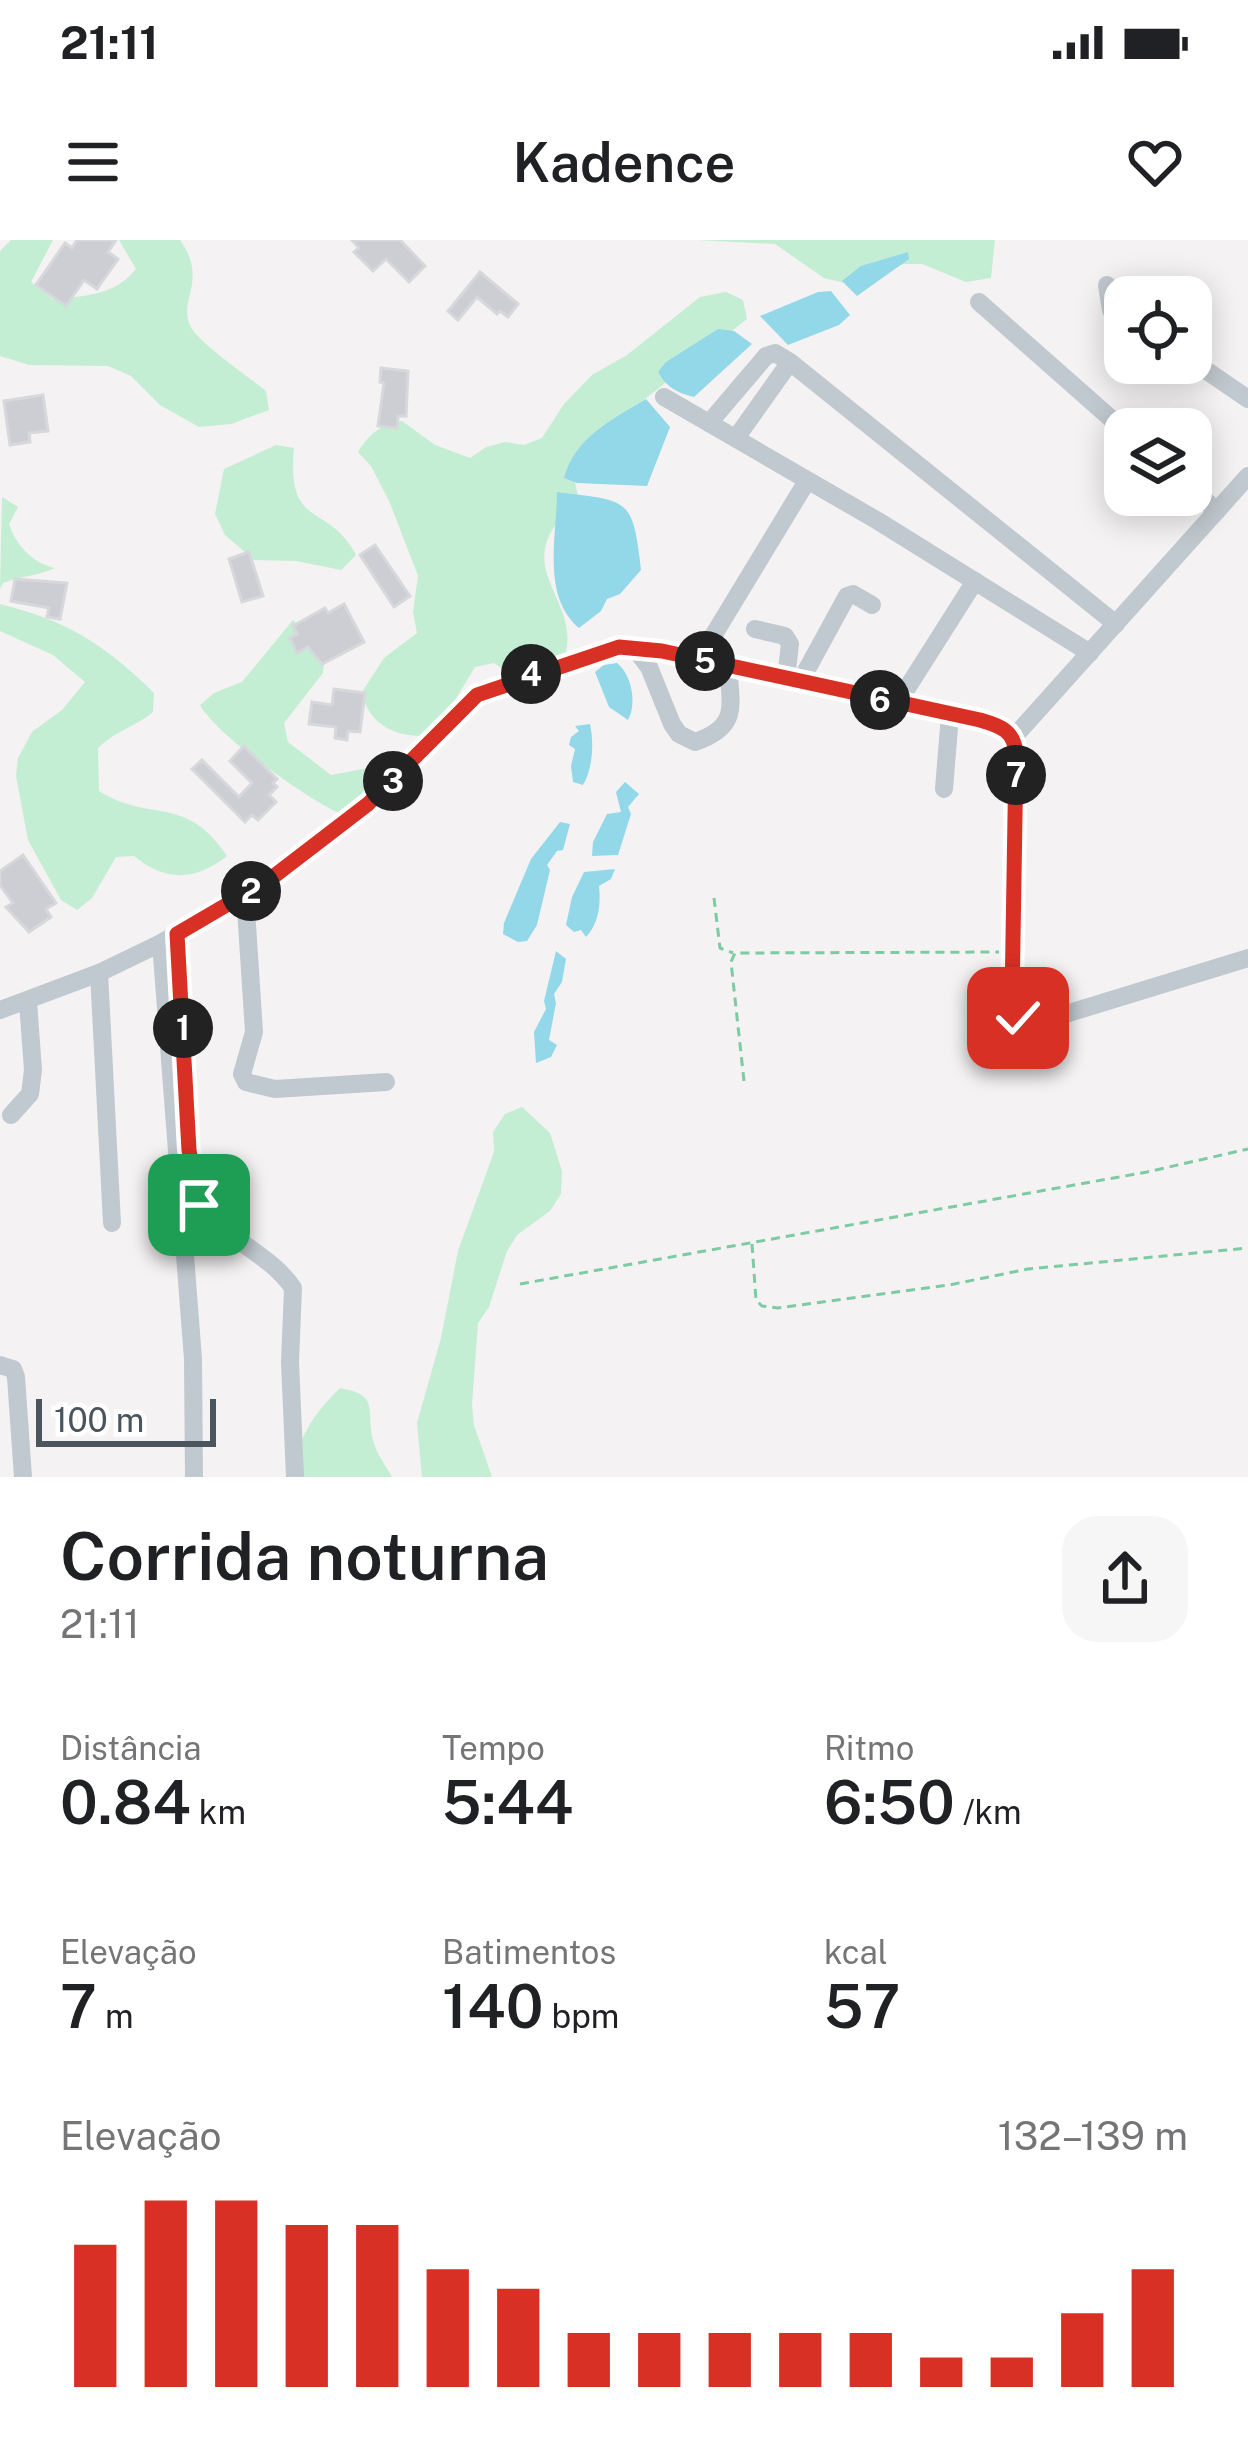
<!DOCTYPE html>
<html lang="pt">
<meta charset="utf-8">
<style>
:root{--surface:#fff;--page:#f6f6f6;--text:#202124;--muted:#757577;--accent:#d93025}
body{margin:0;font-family:"Public Sans",sans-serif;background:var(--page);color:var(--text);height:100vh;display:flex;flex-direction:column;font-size:45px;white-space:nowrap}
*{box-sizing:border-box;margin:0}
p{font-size:39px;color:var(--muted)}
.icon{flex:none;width:66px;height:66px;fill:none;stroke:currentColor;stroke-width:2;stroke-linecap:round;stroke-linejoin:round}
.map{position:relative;height:1237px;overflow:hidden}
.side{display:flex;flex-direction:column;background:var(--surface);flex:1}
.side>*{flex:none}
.fabs{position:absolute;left:1104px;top:36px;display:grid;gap:24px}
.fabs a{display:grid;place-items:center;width:108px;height:108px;border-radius:24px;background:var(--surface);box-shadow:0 6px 30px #0003;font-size:60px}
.scale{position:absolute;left:36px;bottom:30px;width:180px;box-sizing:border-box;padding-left:12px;border:6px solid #4a555e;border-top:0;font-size:33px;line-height:42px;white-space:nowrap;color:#4a555e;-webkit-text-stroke:9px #fff;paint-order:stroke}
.pin{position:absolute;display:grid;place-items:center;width:102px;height:102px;color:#fff;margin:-51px;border-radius:24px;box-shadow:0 6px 18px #0006}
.km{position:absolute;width:60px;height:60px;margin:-30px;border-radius:50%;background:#222;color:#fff;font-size:33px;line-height:60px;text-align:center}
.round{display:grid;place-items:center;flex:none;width:126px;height:126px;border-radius:36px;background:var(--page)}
.headline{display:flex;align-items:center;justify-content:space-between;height:204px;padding:0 60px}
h1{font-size:66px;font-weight:600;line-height:90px}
.metrics{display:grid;grid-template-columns:repeat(3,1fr);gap:18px;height:204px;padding:12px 60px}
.metrics div{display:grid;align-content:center}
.metrics b{font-size:60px;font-weight:600}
.metrics small{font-size:33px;font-weight:400}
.metrics p{font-size:33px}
.chart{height:336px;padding:24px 60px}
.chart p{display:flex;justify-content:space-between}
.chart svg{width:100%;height:216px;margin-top:12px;stroke:var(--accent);stroke-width:6}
.status{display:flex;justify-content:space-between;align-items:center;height:84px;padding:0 60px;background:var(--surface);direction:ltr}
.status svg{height:33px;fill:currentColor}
header{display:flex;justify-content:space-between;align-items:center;height:156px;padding:0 60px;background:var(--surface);font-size:54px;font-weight:600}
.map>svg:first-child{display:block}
.green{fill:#c3eed3}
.water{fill:#93d8e9}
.building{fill:#ccced4;stroke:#d6d8dc;stroke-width:3}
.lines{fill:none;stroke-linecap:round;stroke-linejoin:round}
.path{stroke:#7dcba3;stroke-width:3;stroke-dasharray:9 6;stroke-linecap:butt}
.minor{stroke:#c0c9cf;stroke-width:18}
.route-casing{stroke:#fff;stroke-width:24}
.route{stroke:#d93025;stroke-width:15}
</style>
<div class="status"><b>21:11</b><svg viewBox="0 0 49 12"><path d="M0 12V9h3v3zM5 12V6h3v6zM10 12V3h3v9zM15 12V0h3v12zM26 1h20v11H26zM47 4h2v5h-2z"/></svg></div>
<header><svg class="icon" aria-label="menu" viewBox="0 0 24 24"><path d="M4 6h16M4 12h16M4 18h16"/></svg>Kadence<svg class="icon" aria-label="heart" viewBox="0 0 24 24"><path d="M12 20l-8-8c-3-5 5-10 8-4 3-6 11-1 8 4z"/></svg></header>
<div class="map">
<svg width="1248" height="1237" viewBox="0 0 1248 1237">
<rect width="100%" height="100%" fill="#f4f2f2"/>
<g class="green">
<path d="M11,0H53L31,42L54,60C87,55 114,56 136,29L119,0H180C210,42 175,61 192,89C201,104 250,138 266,151L269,170L231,184L199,187L160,165L131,136L108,126L29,125L0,116V11Z"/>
<polygon points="697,0 995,0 991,38 966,42 922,24 904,24 845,43 824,38 775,4"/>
<path d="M726,52L743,60L747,79L623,176L574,238L578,256C568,271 551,286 546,304C535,342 578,371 565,415L512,435L494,423L475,427L434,495C402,500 368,487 362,452L384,418L417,393L413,372L418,336L390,263L371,226L358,212C370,193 380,185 402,181L435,205L470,218L486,207L505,202L524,205L542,198L564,164L592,135L627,115L700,57Z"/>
<path d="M276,205L294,208C286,291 329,262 356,315L341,330L296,321L254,320L225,295L215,274L224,229Z"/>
<path d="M2,257L18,267L9,284C16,305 32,323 55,328C37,336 20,336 3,343L0,349Z"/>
<path d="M0,364C68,381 104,404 154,453L153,472C135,487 115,491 98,508L99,551C152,584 185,553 227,616C195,641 166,642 134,616L116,617L92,658L77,670L61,660L28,600L16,536L18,518L32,492L62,470L85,442L53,415L0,391Z"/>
<path d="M293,380L325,412L323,433L284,483L288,502L331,535L389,524L392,543L341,574C309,560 216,495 200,465L214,453L242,442Z"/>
<polygon points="522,867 550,893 562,931 561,954 550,971 517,995 507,1011 489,1067 478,1083 472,1165 474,1185 492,1237 422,1237 417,1183 441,1098 458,1011 494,912 493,892 505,874"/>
<path d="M340,1148C380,1155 366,1169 373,1200C376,1213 385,1225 392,1237H291C297,1200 313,1174 340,1148Z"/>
</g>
<g class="water">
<polygon points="908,12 909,19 857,56 842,41 861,26"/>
<polygon points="831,51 850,75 839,85 788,105 760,76 818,52"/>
<path d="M718,89L734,91L752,104L694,157C678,153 667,148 658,132L666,122Z"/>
<path d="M646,159L670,187L647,246L577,243L564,238C575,197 613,179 646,159Z"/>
<path d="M557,252C629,261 633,257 641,330L620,354L607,359L601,371L579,388C541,356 557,295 557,252Z"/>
<path d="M617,423C632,435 637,464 628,480L609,467L595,432L604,425Z"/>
<path d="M590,484C594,502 593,529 583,545L573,542L571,526L575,509L569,505L571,497L579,491L575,486Z"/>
<polygon points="625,542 639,554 628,567 631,574 618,615 592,616 593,602 607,574 621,572 616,552"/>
<polygon points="560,582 570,584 563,610 557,611 547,625 550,630 537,685 527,701 518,702 503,694 504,683 531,619"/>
<path d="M615,629L611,639L599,646C601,664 599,683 586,697L581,690L574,692L566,685L572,657L584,632Z"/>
<polygon points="556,711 566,719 562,742 554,754 556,763 549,800 557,805 551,817 536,823 534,792 546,769 544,761"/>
</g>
<g class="building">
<polygon points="77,0 116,0 108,12 118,19 97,49 84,40 66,66 36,45 65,3 72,8"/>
<polygon points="352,0 400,0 425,26 409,42 386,19 373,31 354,12 359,8"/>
<polygon points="480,32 518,64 508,77 500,71 497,74 477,57 458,80 448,71"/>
<polygon points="381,128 408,131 406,176 398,176 397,188 378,186 384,143 380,142"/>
<polygon points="43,155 48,191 29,193 30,202 10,205 4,161"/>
<polygon points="375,305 410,356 394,367 360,315"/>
<polygon points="249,312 263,356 242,362 229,319"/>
<polygon points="15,339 67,343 60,379 47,377 49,368 11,361"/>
<polygon points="344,364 364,402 322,424 308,407 297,413 290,398 297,394 293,386 325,368 328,373"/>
<polygon points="334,449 365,453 360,492 348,491 347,500 335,498 336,487 309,484 312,462 332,465"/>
<polygon points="244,506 277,539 273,543 277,547 269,555 276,562 258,580 252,575 245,582 192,529 202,520 239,557 252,543 230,521"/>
<polygon points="23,615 56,663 46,669 51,677 29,692 6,667 13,663 0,645 0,631"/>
</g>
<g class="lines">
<g class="path">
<polyline points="714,658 720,708 733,713"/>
<polyline points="744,841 731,722 735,713 999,712"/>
<polyline points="752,1004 756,1060 762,1066 778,1068 949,1045 1028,1029 1248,1008"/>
<polyline points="520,1044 1147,932 1248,909"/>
</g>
<g class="minor">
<polyline points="1107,45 1111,70 1125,78"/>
<polyline points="979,62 1125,191"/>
<polyline points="1191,120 1248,159"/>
<polyline points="664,157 878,281 1090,413"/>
<polyline points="709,183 766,116 775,113 790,122"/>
<polyline points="736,198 790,122 1116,384"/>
<polyline points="1191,248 1217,271"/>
<polyline points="755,389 785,396 790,404 786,439"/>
<path d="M633,406L649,427L672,484L679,494L695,502C739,487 731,467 728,426"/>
<polyline points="699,419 807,241"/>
<polyline points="800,442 847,356 853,354 872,365"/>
<polyline points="897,464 975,341"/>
<polyline points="1013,498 1248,236"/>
<polyline points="944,549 950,475"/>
<polyline points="245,654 254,792 242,834 246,842 275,849 386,842"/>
<path d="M177,694L195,958C217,996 268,1011 293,1048L290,1122L295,1237"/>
<polyline points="161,703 193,1119 194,1237"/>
<polyline points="99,733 112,983"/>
<path d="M0,770L99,733L161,703L269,640L368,564L477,455L607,410L633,406L649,409L980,480C1001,486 1015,491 1017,515L1012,760C1014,774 1017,781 1033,784L1248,718"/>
<polyline points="11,875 30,854 33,830 28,762"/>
<polyline points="0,1125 13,1129 16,1137 23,1237"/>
</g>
</g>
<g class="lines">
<g class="route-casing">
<path id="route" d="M199,965L189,910L177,694L269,640L368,564L477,455L619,407L662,411L980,480C1001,486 1015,491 1016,515L1012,760L1018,778"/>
</g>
<use href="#route" class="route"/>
</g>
</svg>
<div class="fabs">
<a><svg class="icon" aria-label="locate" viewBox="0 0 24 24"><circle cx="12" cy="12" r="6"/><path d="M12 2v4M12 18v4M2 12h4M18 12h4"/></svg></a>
<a><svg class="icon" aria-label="layers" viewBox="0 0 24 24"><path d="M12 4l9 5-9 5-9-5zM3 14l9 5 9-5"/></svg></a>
</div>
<div class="scale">100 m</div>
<div class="pin" style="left:199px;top:965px;background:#1e9e55"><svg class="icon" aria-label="arrive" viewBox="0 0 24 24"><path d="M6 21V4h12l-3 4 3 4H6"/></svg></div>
<div class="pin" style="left:1018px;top:778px;background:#d93025"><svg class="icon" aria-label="check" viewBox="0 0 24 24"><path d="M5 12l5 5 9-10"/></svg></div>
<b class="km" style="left:183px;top:788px">1</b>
<b class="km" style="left:251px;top:651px">2</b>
<b class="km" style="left:393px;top:541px">3</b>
<b class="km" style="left:531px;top:434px">4</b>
<b class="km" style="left:705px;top:421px">5</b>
<b class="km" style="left:880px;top:460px">6</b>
<b class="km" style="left:1016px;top:535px">7</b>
</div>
<section class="side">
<div class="headline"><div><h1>Corrida noturna</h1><p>21:11</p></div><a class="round"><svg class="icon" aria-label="share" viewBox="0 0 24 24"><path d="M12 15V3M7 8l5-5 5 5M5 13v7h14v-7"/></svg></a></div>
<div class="metrics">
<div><p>Distância</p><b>0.84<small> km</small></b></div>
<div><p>Tempo</p><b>5:44</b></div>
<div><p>Ritmo</p><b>6:50<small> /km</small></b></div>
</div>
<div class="metrics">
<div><p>Elevação</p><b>7<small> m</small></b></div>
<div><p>Batimentos</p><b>140<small> bpm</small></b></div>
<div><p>kcal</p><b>57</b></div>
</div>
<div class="chart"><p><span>Elevação</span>132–139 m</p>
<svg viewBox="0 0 160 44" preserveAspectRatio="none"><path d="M5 44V15M15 44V6M25 44V6M35 44V11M45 44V11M55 44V20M65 44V24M75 44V33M85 44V33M95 44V33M105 44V33M115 44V33M125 44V38M135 44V38M145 44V29M155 44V20"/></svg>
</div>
</section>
